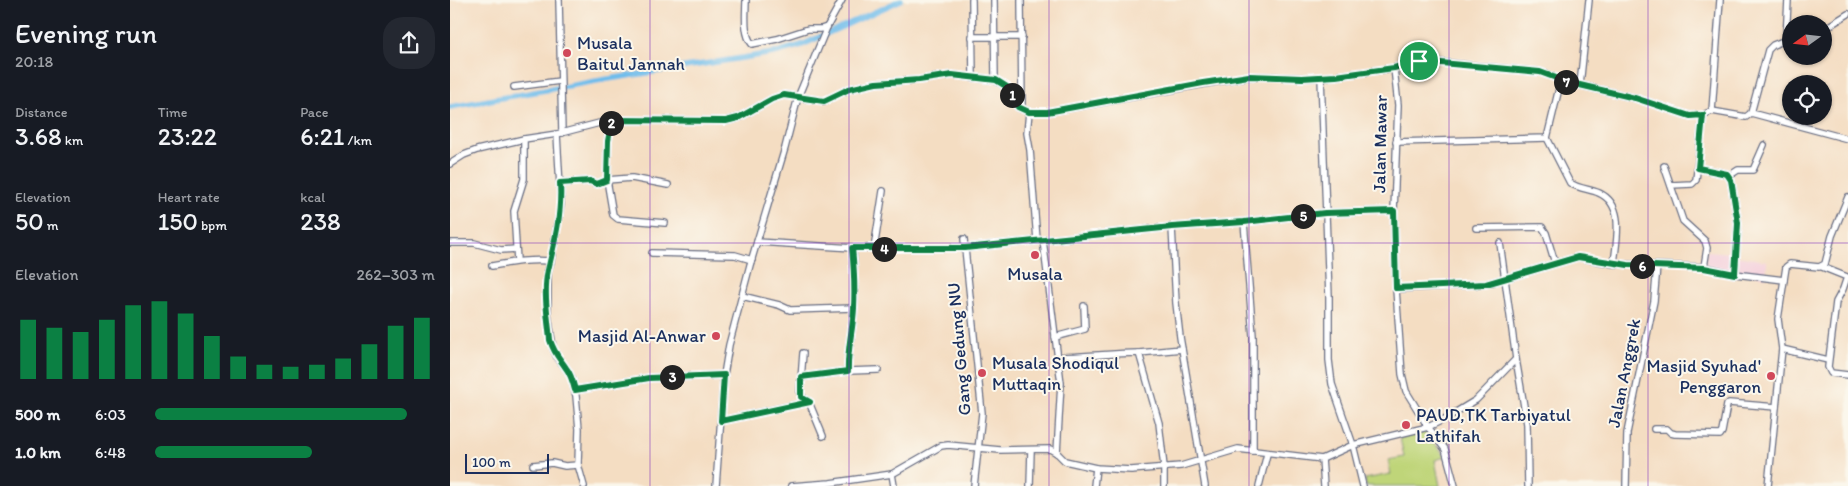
<!DOCTYPE html>
<meta charset="utf-8">
<style>
:root{--surface:#171b24;--page:#242831;--text:#f1f3f6;--muted:#9ea1a6;--accent:#0b8043}
body{margin:0;font-family:Itim,sans-serif;background:var(--page);color:var(--text);height:100vh;display:flex;flex-direction:column;font-size:19px;white-space:nowrap}
*{box-sizing:border-box;margin:0}
p{font-size:16px;color:var(--muted)}
.icon{flex:none;width:28px;height:28px;fill:none;stroke:currentColor;stroke-width:2;stroke-linecap:round;stroke-linejoin:round}
.map{position:relative;flex:1;overflow:hidden}
.panel{display:flex;flex-direction:column;background:var(--surface);width:450px}
.panel>*{flex:none}
.needle{width:32px;rotate:255deg}
.tools{position:absolute;left:1332px;top:15px;display:grid;gap:10px}
.tools a{display:grid;place-items:center;width:50px;height:50px;border-radius:50%;background:var(--surface);box-shadow:0 1px 4px #0004;font-size:25px}
.scale{position:absolute;left:15px;bottom:12px;width:84px;box-sizing:border-box;padding-left:5px;border:2px solid #1b2f5e;border-top:0;font-size:14px;line-height:18px;white-space:nowrap;color:#1b2f5e;-webkit-text-stroke:4px #fbf7ec;paint-order:stroke}
.pin{position:absolute;display:grid;place-items:center;width:42px;height:42px;color:#fff;margin:-21px;border:2px solid #fff;border-radius:50%;box-shadow:0 1px 5px #0007}
.km{position:absolute;width:25px;height:25px;margin:-12px;border-radius:50%;background:#222;color:#fff;font-size:14px;line-height:25px;text-align:center}
.round{display:grid;place-items:center;flex:none;width:52px;height:52px;border-radius:20px;background:var(--page)}
.head{display:flex;align-items:center;justify-content:space-between;height:85px;padding:0 15px}
h1{font-size:28px;font-weight:600;line-height:38px}
.stats{display:grid;grid-template-columns:repeat(3,1fr);gap:8px;height:85px;padding:5px 15px}
.stats div{display:grid;align-content:center}
.stats b{font-size:25px;font-weight:600}
.stats small{font-size:14px;font-weight:400}
.stats p{font-size:14px}
.chart{height:140px;padding:10px 15px}
.chart p{display:flex;justify-content:space-between}
.chart svg{width:100%;height:90px;margin-top:5px;stroke:var(--accent);stroke-width:6}
ul{padding:0 15px;list-style:none;font-size:16px}
li{display:grid;grid-template-columns:80px 60px 1fr;align-items:center;height:38px}
li i{height:12px;border-radius:6px;background:var(--accent)}
main{display:flex;flex:1;min-height:0}
.map>svg:first-child{display:block}
.built{fill:#f4cfdc}
.green{fill:#bfd579;stroke:#6d826c}
.lines{fill:none;stroke-linecap:round;stroke-linejoin:round}
.canal{stroke:#71bdeb;stroke-width:5.5}
.minor-casing{stroke:#676c81;stroke-width:8}
.minor{stroke:#fff;stroke-width:5.5}
.route-casing{stroke:#fff;stroke-width:10}
.route{stroke:#0b8043;stroke-width:6}
.grid{fill:none;stroke:#7b2cbf;stroke-width:1;stroke-opacity:0.55}
.poi-dot{fill:#d1495b;stroke:#fbf7ec;stroke-width:2}
.labels{text-anchor:middle;stroke-width:4;stroke-linejoin:round;paint-order:stroke}
.poi-label{font-size:18px;fill:#1b2f5e;stroke:#fbf7ec;text-anchor:start}
.street-label{font-size:18px;fill:#1b2f5e;stroke:#fbf7ec}
</style>
<main>
<section class="panel">
<div class="head"><div><h1>Evening run</h1><p>20:18</p></div><a class="round"><svg class="icon" aria-label="share" viewBox="0 0 24 24"><path d="M12 15V3M7 8l5-5 5 5M5 13v7h14v-7"/></svg></a></div>
<div class="stats">
<div><p>Distance</p><b>3.68<small> km</small></b></div>
<div><p>Time</p><b>23:22</b></div>
<div><p>Pace</p><b>6:21<small> /km</small></b></div>
</div>
<div class="stats">
<div><p>Elevation</p><b>50<small> m</small></b></div>
<div><p>Heart rate</p><b>150<small> bpm</small></b></div>
<div><p>kcal</p><b>238</b></div>
</div>
<div class="chart"><p><span>Elevation</span>262–303 m</p>
<svg viewBox="0 0 160 44" preserveAspectRatio="none"><path d="M5 44V15M15 44V19M25 44V21M35 44V15M45 44V8M55 44V6M65 44V12M75 44V23M85 44V33M95 44V37M105 44V38M115 44V37M125 44V34M135 44V27M145 44V18M155 44V14"/></svg>
</div>
<ul>
<li><b>500 m</b>6:03<i style="width:90%"></i></li>
<li><b>1.0 km</b>6:48<i style="width:56%"></i></li>
</ul>
</section>
<div class="map">
<svg width="1398" height="486" viewBox="0 0 1398 486">
<rect width="100%" height="100%" fill="#fbf7ec"/>
<filter id="ink" filterUnits="userSpaceOnUse"><feTurbulence type="fractalNoise" baseFrequency=".02" numOctaves="2"/><feDisplacementMap in="SourceGraphic" scale="10" xChannelSelector="R" yChannelSelector="G"/><feConvolveMatrix kernelMatrix="1 2 1 2 8 2 1 2 1" color-interpolation-filters="sRGB"/></filter>
<filter id="wash" filterUnits="userSpaceOnUse"><feTurbulence type="fractalNoise" baseFrequency=".0096" numOctaves="4" result="noise"/><feDisplacementMap in="SourceGraphic" scale="20" xChannelSelector="R" yChannelSelector="G"/><feGaussianBlur stdDeviation="1.12" result="paint"/><feColorMatrix in="noise" values="0 0 0 0 0 0 0 0 0 0 0 0 0 0 0 0 0 1.4 0 .05"/><feComposite in="paint" operator="in"/></filter>
<g filter="url(#wash)">
<rect width="100%" height="100%" fill="#f4ddc2"/>
<polygon class="built" points="1257,251 1283,253 1286,256 1317,261 1316,277 1255,267"/>
<polygon class="green" points="976,432 995,457 985,460 990,486 916,486 915,479 941,474 938,460 954,457 950,438"/>
<g class="lines">
<polyline class="canal" points="0,107 152,80 324,53 352,45 451,0"/>
</g>
</g>
<g filter="url(#ink)">
<g class="lines">
<g class="minor-casing">
<g id="minor">
<polyline points="109,0 112,133"/>
<path d="M296,0C296,12 293,34 302,44L327,39L358,29H371L377,27"/>
<polyline points="522,0 523,78"/>
<polyline points="544,0 545,80"/>
<polyline points="571,0 572,109"/>
<polyline points="1374,29 1398,14"/>
<polyline points="522,37 572,37"/>
<polyline points="1336,39 1338,0"/>
<polyline points="944,68 948,105 944,211 946,289 952,374 956,391 978,427 995,449 1005,486"/>
<polyline points="871,77 879,297 879,360 882,384 903,445 913,486"/>
<polyline points="1130,85 1139,0"/>
<polyline points="64,87 110,81"/>
<polyline points="1262,111 1270,0"/>
<polyline points="579,112 577,133 580,150 587,240"/>
<polyline points="1301,113 1398,139"/>
<polyline points="161,120 158,141 157,180 182,178 218,185"/>
<polyline points="107,134 111,204 101,261 98,271 98,314 103,348 107,357 116,368 122,378 126,396 129,429 128,465 134,486"/>
<path d="M1097,138L1120,183C1129,189 1140,189 1149,193C1176,205 1166,241 1164,264"/>
<polyline points="946,142 1097,138 1111,80"/>
<polyline points="0,164 14,155 27,150 74,139 107,134 161,120 276,121 288,118 322,99 334,95 374,101 399,89 426,83 469,80 502,75 545,80 557,87 568,107 579,112 597,112 788,78 805,76 857,78 886,76 944,68 969,61 998,63 1090,72 1117,82 1185,98 1240,116 1253,115 1262,111 1296,117 1301,113 1318,50 1323,45 1341,38"/>
<polyline points="1214,166 1233,221 1255,241 1257,248 1254,267"/>
<polyline points="1248,168 1277,174 1281,180 1288,223 1285,274"/>
<polyline points="1279,176 1288,170 1303,170 1314,145"/>
<polyline points="110,183 139,181 147,184 157,180 163,215 168,219 215,223"/>
<polyline points="1221,185 1242,184 1246,180 1253,115"/>
<polyline points="794,222 803,336 803,451"/>
<polyline points="722,227 726,303 730,337 755,486"/>
<polyline points="1026,228 1092,227 1096,233 1105,263"/>
<polyline points="514,239 532,413 524,486"/>
<polyline points="593,240 611,383 607,453"/>
<polyline points="307,242 403,248 515,248 722,227 794,222 875,213 944,211"/>
<polyline points="0,243 24,243 51,250 66,249"/>
<polyline points="1050,243 1066,359 1077,424 1078,486"/>
<polyline points="424,249 433,191"/>
<polyline points="202,253 285,255 302,260"/>
<polyline points="67,261 64,211 74,179 74,139"/>
<path d="M42,266C63,262 81,259 101,261"/>
<polyline points="1372,267 1397,277 1393,289 1386,302 1378,367 1381,373 1398,375"/>
<polyline points="946,289 1036,284 1128,257 1164,264 1254,267 1285,274 1334,280"/>
<polyline points="292,296 329,305 340,310 404,308"/>
<polyline points="605,337 635,329 634,306"/>
<polyline points="1332,349 1378,360"/>
<polyline points="353,353 350,393 354,399 359,402 373,436"/>
<polyline points="689,353 732,349"/>
<path d="M608,357C635,357 662,353 689,353L709,423L714,467V486"/>
<polyline points="398,371 428,370"/>
<path d="M351,377L398,371C397,350 403,329 404,308C405,288 404,268 403,248"/>
<polyline points="125,390 199,378 274,375"/>
<polyline points="271,421 359,402"/>
<polyline points="1204,429 1217,429 1221,433 1225,434 1270,435 1272,432 1277,405 1279,403 1326,407"/>
<polyline points="872,459 874,486"/>
<polyline points="83,465 102,463 115,466 128,465"/>
<polyline points="442,474 444,486"/>
<polyline points="266,486 274,375 279,345 300,265 335,148 348,97 377,27 392,0"/>
<polyline points="341,486 380,483 442,474 491,446 498,445 550,450 600,449 607,453 615,461 646,468 681,470 731,466 788,449 872,459 903,445 978,427 993,420 1026,400 1066,359"/>
<polyline points="580,486 581,450"/>
<polyline points="644,486 646,468"/>
<polyline points="809,486 817,454"/>
<polyline points="1176,486 1177,433 1204,301 1207,266"/>
<polyline points="1318,486 1332,349 1328,319 1336,267 1340,264 1369,267 1375,264 1382,236 1398,197"/>
</g>
</g>
<use href="#minor" class="minor"/>
</g>
</g>
<g class="lines" filter="url(#ink)">
<g class="route-casing">
<path id="route" d="M969,61L1090,72L1117,82L1185,98L1240,116L1253,115L1248,168L1277,174L1281,180L1288,223L1285,274L1254,268L1178,265L1128,257L1036,284L946,288L944,211L875,213L794,222L722,227L515,248H402C404,268 405,288 404,308C403,329 397,350 398,371L351,377V397L360,402L271,421L274,375L199,378L125,390C123,382 121,374 116,368C108,356 105,355 100,340C98,318 93,292 98,270C105,241 112,213 110,183L140,181L147,184L157,180L158,141L162,120L276,121L288,118L322,99L334,95L374,101L399,89L426,83L469,80L502,75L546,80L557,87L568,107L579,112H597L753,83L799,76L852,78L886,76L944,68Z"/>
</g>
<use href="#route" class="route"/>
</g>
<path class="grid" d="M200,0V486M399,0V486M599,0V486M799,0V486M999,0V486M1198,0V486M0,243H1398"/>
<g class="poi-dot">
<circle cx="117" cy="53" r="5"/>
<circle cx="585" cy="255" r="5"/>
<circle cx="266" cy="336" r="5"/>
<circle cx="532" cy="373" r="5"/>
<circle cx="1321" cy="376" r="5"/>
<circle cx="956" cy="425" r="5"/>
</g>
<g class="labels">
<g class="poi-label">
<text x="127" y="49">Musala<tspan x="127" dy="21">Baitul Jannah</tspan></text>
<text x="585" y="280" text-anchor="middle">Musala</text>
<text x="256" y="342" text-anchor="end">Masjid Al-Anwar</text>
<text x="542" y="369">Musala Shodiqul<tspan x="542" dy="21">Muttaqin</tspan></text>
<text x="1311" y="372" text-anchor="end">Masjid Syuhad'<tspan x="1311" dy="21">Penggaron</tspan></text>
<text x="966" y="421">PAUD,TK Tarbiyatul<tspan x="966" dy="21">Lathifah</tspan></text>
</g>
<g class="street-label">
<text transform="translate(930 144) rotate(-89)" y="6">Jalan Mawar</text>
<text transform="translate(509 349) rotate(-95)" y="6">Gang Gedung NU</text>
<text transform="translate(1174 373) rotate(-79)" y="6">Jalan Anggrek</text>
</g>
</g>
</svg>
<div class="tools">
<a><svg class="needle" viewBox="-14 -14 28 28"><path d="M0-13l5 13h-10z" fill="#e53935"/><path d="M0 13l5-13h-10z" fill="#9ea1a6"/></svg></a>
<a><svg class="icon" aria-label="locate" viewBox="0 0 24 24"><circle cx="12" cy="12" r="6"/><path d="M12 2v4M12 18v4M2 12h4M18 12h4"/></svg></a>
</div>
<div class="scale">100 m</div>
<div class="pin" style="left:969px;top:61px;background:#1e9e55"><svg class="icon" aria-label="arrive" viewBox="0 0 24 24"><path d="M6 21V4h12l-3 4 3 4H6"/></svg></div>
<b class="km" style="left:562px;top:95px">1</b>
<b class="km" style="left:161px;top:123px">2</b>
<b class="km" style="left:222px;top:377px">3</b>
<b class="km" style="left:434px;top:249px">4</b>
<b class="km" style="left:853px;top:216px">5</b>
<b class="km" style="left:1192px;top:266px">6</b>
<b class="km" style="left:1116px;top:82px">7</b>
</div>
</main>
